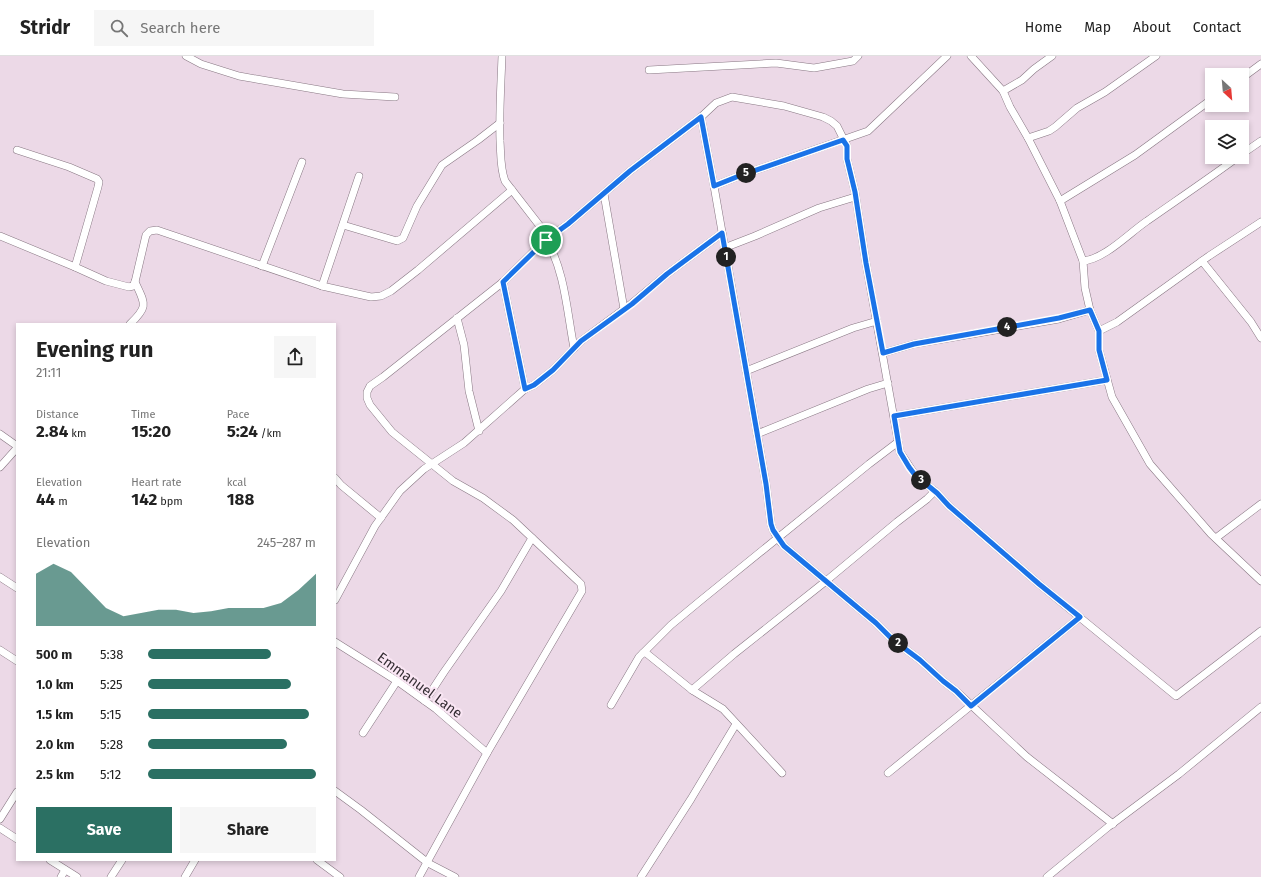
<!DOCTYPE html>
<meta charset="utf-8">
<style>
:root{--surface:#fff;--page:#f6f6f6;--text:#222;--muted:#767676;--line:#e0e0e0;--accent:#2b7063}
body{margin:0;font-family:"Fira Sans",sans-serif;background:var(--page);color:var(--text);height:100vh;display:flex;flex-direction:column;font-size:15px;white-space:nowrap}
*{box-sizing:border-box;margin:0}
p{font-size:13px;color:var(--muted)}
.icon{flex:none;width:22px;height:22px;fill:none;stroke:currentColor;stroke-width:2;stroke-linecap:round;stroke-linejoin:round}
.map{position:relative;flex:1;overflow:hidden}
.side{position:absolute;left:16px;top:267px;width:320px;height:538px;display:flex;flex-direction:column;background:var(--surface);border-radius:0px;box-shadow:0 2px 6px #0003}
.side>*{flex:none}
.needle{width:26px;rotate:154deg}
.buttons{position:absolute;left:1205px;top:12px;display:grid;gap:8px}
.buttons a{display:grid;place-items:center;width:44px;height:44px;border-radius:0px;background:var(--surface);box-shadow:0 2px 6px #0003;font-size:20px}
.pin{position:absolute;display:grid;place-items:center;width:34px;height:34px;color:#fff;margin:-17px;border:2px solid #fff;border-radius:50%;box-shadow:0 1px 4px #0007}
.km{position:absolute;width:20px;height:20px;margin:-10px;border-radius:50%;background:#222;color:#fff;font-size:11px;line-height:20px;text-align:center}
.round{display:grid;place-items:center;flex:none;width:42px;height:42px;border-radius:0px;background:var(--page)}
.summary{display:flex;align-items:center;justify-content:space-between;height:68px;padding:0 20px}
h1{font-size:22px;font-weight:700;line-height:30px}
.stats{display:grid;grid-template-columns:repeat(3,1fr);gap:6px;height:68px;padding:4px 20px}
.stats div{display:grid;align-content:center}
.stats b{font-size:17px;font-weight:700}
.stats small{font-size:11px;font-weight:400}
.stats p{font-size:11px}
.chart{height:112px;padding:8px 20px}
.chart p{display:flex;justify-content:space-between}
.chart svg{width:100%;height:72px;margin-top:4px;fill:var(--accent);opacity:.7}
.action{display:flex;gap:8px;margin-top:auto;padding:8px 20px}
.action a{flex:1;height:46px;border-radius:0px;background:var(--accent);color:#fff;font-size:16px;font-weight:700;line-height:46px;text-align:center}
.action a+a{background:var(--page);color:var(--text)}
ul{padding:0 20px;list-style:none;font-size:13px}
li{display:grid;grid-template-columns:64px 48px 1fr;align-items:center;height:30px}
li i{height:10px;border-radius:5px;background:var(--accent)}
header{display:flex;align-items:center;gap:24px;box-sizing:border-box;height:56px;padding:0 20px;background:var(--surface);border-bottom:1px solid var(--line)}
header strong{font-size:19px}
nav{display:flex;gap:22px;margin-inline-start:auto;font-size:14px}
.search{width:280px;height:36px;background:var(--page);display:flex;align-items:center;gap:10px;box-sizing:border-box;padding:0 14px;border-radius:0px;color:var(--muted);font-size:15px}
.map>svg:first-child{display:block}
.lines{fill:none;stroke-linecap:round;stroke-linejoin:round}
.street-casing{stroke:#887783;stroke-width:8}
.street{stroke:#fff;stroke-width:7}
.route-casing{stroke:#fff;stroke-width:8}
.route{stroke:#1a73e8;stroke-width:5}
.labels{text-anchor:middle;stroke-width:4;stroke-linejoin:round;paint-order:stroke}
.street-label{font-size:14px;fill:#352e34;stroke:#fae6f4}
</style>
<header>
<strong>Stridr</strong>
<div class="search"><svg class="icon" aria-label="search" viewBox="0 0 24 24"><circle cx="10" cy="10" r="6"/><path d="M15 15l6 6"/></svg>Search here</div>
<nav><a>Home</a><a>Map</a><a>About</a><a>Contact</a></nav>
</header>
<div class="map">
<svg width="1261" height="821" viewBox="0 0 1261 821">
<rect width="100%" height="100%" fill="#ecd9e7"/>
<g class="lines">
<g class="street-casing">
<g id="street">
<polyline points="186,0 201,8 239,20 343,38 395,41"/>
<path d="M502,0C501,28 499,56 500,85C501,98 500,112 505,125L543,174L546,183L568,168L630,115L701,61L714,130L739,120L868,75L947,0"/>
<polyline points="971,0 1003,35 1010,51 1028,82 1060,145 1083,205 1085,232 1090,254 1099,275 1099,294 1112,341 1150,408 1211,478 1261,525"/>
<polyline points="649,14 776,7 814,12 853,5 858,0"/>
<polyline points="1242,22 1261,8"/>
<polyline points="1003,35 1022,24 1034,13 1052,0"/>
<polyline points="701,61 716,47 732,41 784,50 823,61 831,65 837,70 847,90 847,103 855,136 866,207 900,396 915,419 937,437 949,450 1039,528 1176,640 1261,575"/>
<polyline points="1028,82 1049,75 1055,71 1077,52 1105,36 1156,0"/>
<polyline points="17,94 69,111 97,123 99,126 98,131 75,211"/>
<polyline points="1242,98 1261,85"/>
<path d="M714,130L766,428L771,468C773,477 778,483 784,490L876,567L892,583L920,604L943,625L956,635L1027,701L1113,768"/>
<polyline points="604,138 624,253"/>
<polyline points="1060,145 1135,99 1212,43"/>
<polyline points="343,169 397,185 403,182 417,150 442,109 478,84 500,67"/>
<polyline points="0,180 75,211 106,225 129,231 133,230 135,226 146,179 150,175 157,174 322,230 371,241 381,240 391,235 418,214 512,134"/>
<polyline points="724,192 755,180 819,152 855,141"/>
<path d="M1083,205C1105,203 1129,177 1147,165C1177,144 1208,123 1238,101"/>
<polyline points="1202,205 1251,266 1261,282"/>
<polyline points="262,210 302,106"/>
<polyline points="503,226 525,333"/>
<polyline points="322,230 359,120"/>
<polyline points="457,262 464,289 469,335 479,375"/>
<path d="M130,268C149,250 145,248 135,226"/>
<polyline points="1099,275 1117,266 1209,200 1261,166"/>
<polyline points="883,297 914,288 1059,263 1090,254"/>
<polyline points="746,315 853,272 877,265"/>
<polyline points="894,360 1107,324"/>
<polyline points="0,378 17,390"/>
<polyline points="757,378 868,333 888,327"/>
<polyline points="0,411 17,392"/>
<polyline points="335,422 341,429 381,462"/>
<polyline points="1216,482 1261,448"/>
<polyline points="0,521 17,532"/>
<polyline points="335,544 375,470 400,435 424,413 464,387 525,333 534,329 553,314 581,285 631,248 667,218 722,177"/>
<polyline points="335,586 397,625 436,653 487,697"/>
<polyline points="0,594 17,605"/>
<polyline points="643,597 671,569 700,545 869,408 898,386"/>
<polyline points="692,634 734,598 826,525 897,466 927,443 935,435"/>
<polyline points="425,645 444,616 501,535 532,482"/>
<polyline points="611,649 639,601 643,597 646,597 692,634 723,653 782,717"/>
<polyline points="363,677 397,625"/>
<polyline points="888,717 1080,561"/>
<polyline points="335,735 361,754 428,807 455,821"/>
<polyline points="0,763 17,736"/>
<polyline points="0,772 17,783"/>
<polyline points="50,804 77,821"/>
<polyline points="317,804 340,821"/>
<polyline points="61,821 65,814"/>
<polyline points="111,821 122,804"/>
<polyline points="185,821 195,804"/>
<path d="M419,821L487,697L582,535L581,528L578,525L513,464L483,442L453,425L392,376L370,349L367,342V336L370,330L383,321L503,226L546,183C565,215 567,256 574,292"/>
<polyline points="641,821 691,743 736,668"/>
<polyline points="1047,821 1108,771 1179,718 1261,651"/>
</g>
</g>
<use href="#street" class="street"/>
</g>
<g class="lines">
<g class="route-casing">
<polygon id="route" points="701,61 714,130 739,120 843,84 847,90 847,103 855,136 866,207 883,297 914,288 1059,262 1090,254 1099,275 1099,294 1107,324 894,360 900,396 909,411 915,419 937,437 949,450 1039,528 1080,561 971,650 956,635 943,625 920,604 892,583 876,567 784,490 773,474 771,468 766,428 722,177 667,218 632,248 581,285 553,314 534,329 525,333 503,226 546,184 568,168 630,115"/>
</g>
<use href="#route" class="route"/>
</g>
<g class="labels">
<g class="street-label">
<text transform="translate(420 629) rotate(36)" y="5">Emmanuel Lane</text>
</g>
</g>
</svg>
<div class="buttons">
<a><svg class="needle" viewBox="-14 -14 28 28"><path d="M0-13l5 13h-10z" fill="#e53935"/><path d="M0 13l5-13h-10z" fill="#767676"/></svg></a>
<a><svg class="icon" aria-label="layers" viewBox="0 0 24 24"><path d="M12 4l9 5-9 5-9-5zM3 14l9 5 9-5"/></svg></a>
</div>
<div class="pin" style="left:546px;top:184px;background:#1e9e55"><svg class="icon" aria-label="arrive" viewBox="0 0 24 24"><path d="M6 21V4h12l-3 4 3 4H6"/></svg></div>
<b class="km" style="left:726px;top:201px">1</b>
<b class="km" style="left:898px;top:587px">2</b>
<b class="km" style="left:921px;top:424px">3</b>
<b class="km" style="left:1007px;top:271px">4</b>
<b class="km" style="left:746px;top:117px">5</b>
<section class="side">
<div class="summary"><div><h1>Evening run</h1><p>21:11</p></div><a class="round"><svg class="icon" aria-label="share" viewBox="0 0 24 24"><path d="M12 15V3M7 8l5-5 5 5M5 13v7h14v-7"/></svg></a></div>
<div class="stats">
<div><p>Distance</p><b>2.84<small> km</small></b></div>
<div><p>Time</p><b>15:20</b></div>
<div><p>Pace</p><b>5:24<small> /km</small></b></div>
</div>
<div class="stats">
<div><p>Elevation</p><b>44<small> m</small></b></div>
<div><p>Heart rate</p><b>142<small> bpm</small></b></div>
<div><p>kcal</p><b>188</b></div>
</div>
<div class="chart"><p><span>Elevation</span>245–287 m</p>
<svg viewBox="0 0 160 44" preserveAspectRatio="none"><path d="M0 44V12L10 6L20 11L30 22L40 33L50 38L60 36L70 34L80 34L90 36L100 35L110 33L120 33L130 33L140 30L150 22L160 12V44z"/></svg>
</div>
<ul>
<li><b>500 m</b>5:38<i style="width:73%"></i></li>
<li><b>1.0 km</b>5:25<i style="width:85%"></i></li>
<li><b>1.5 km</b>5:15<i style="width:96%"></i></li>
<li><b>2.0 km</b>5:28<i style="width:83%"></i></li>
<li><b>2.5 km</b>5:12<i style="width:100%"></i></li>
</ul>
<div class="action"><a>Save</a><a>Share</a></div>
</section>
</div>
